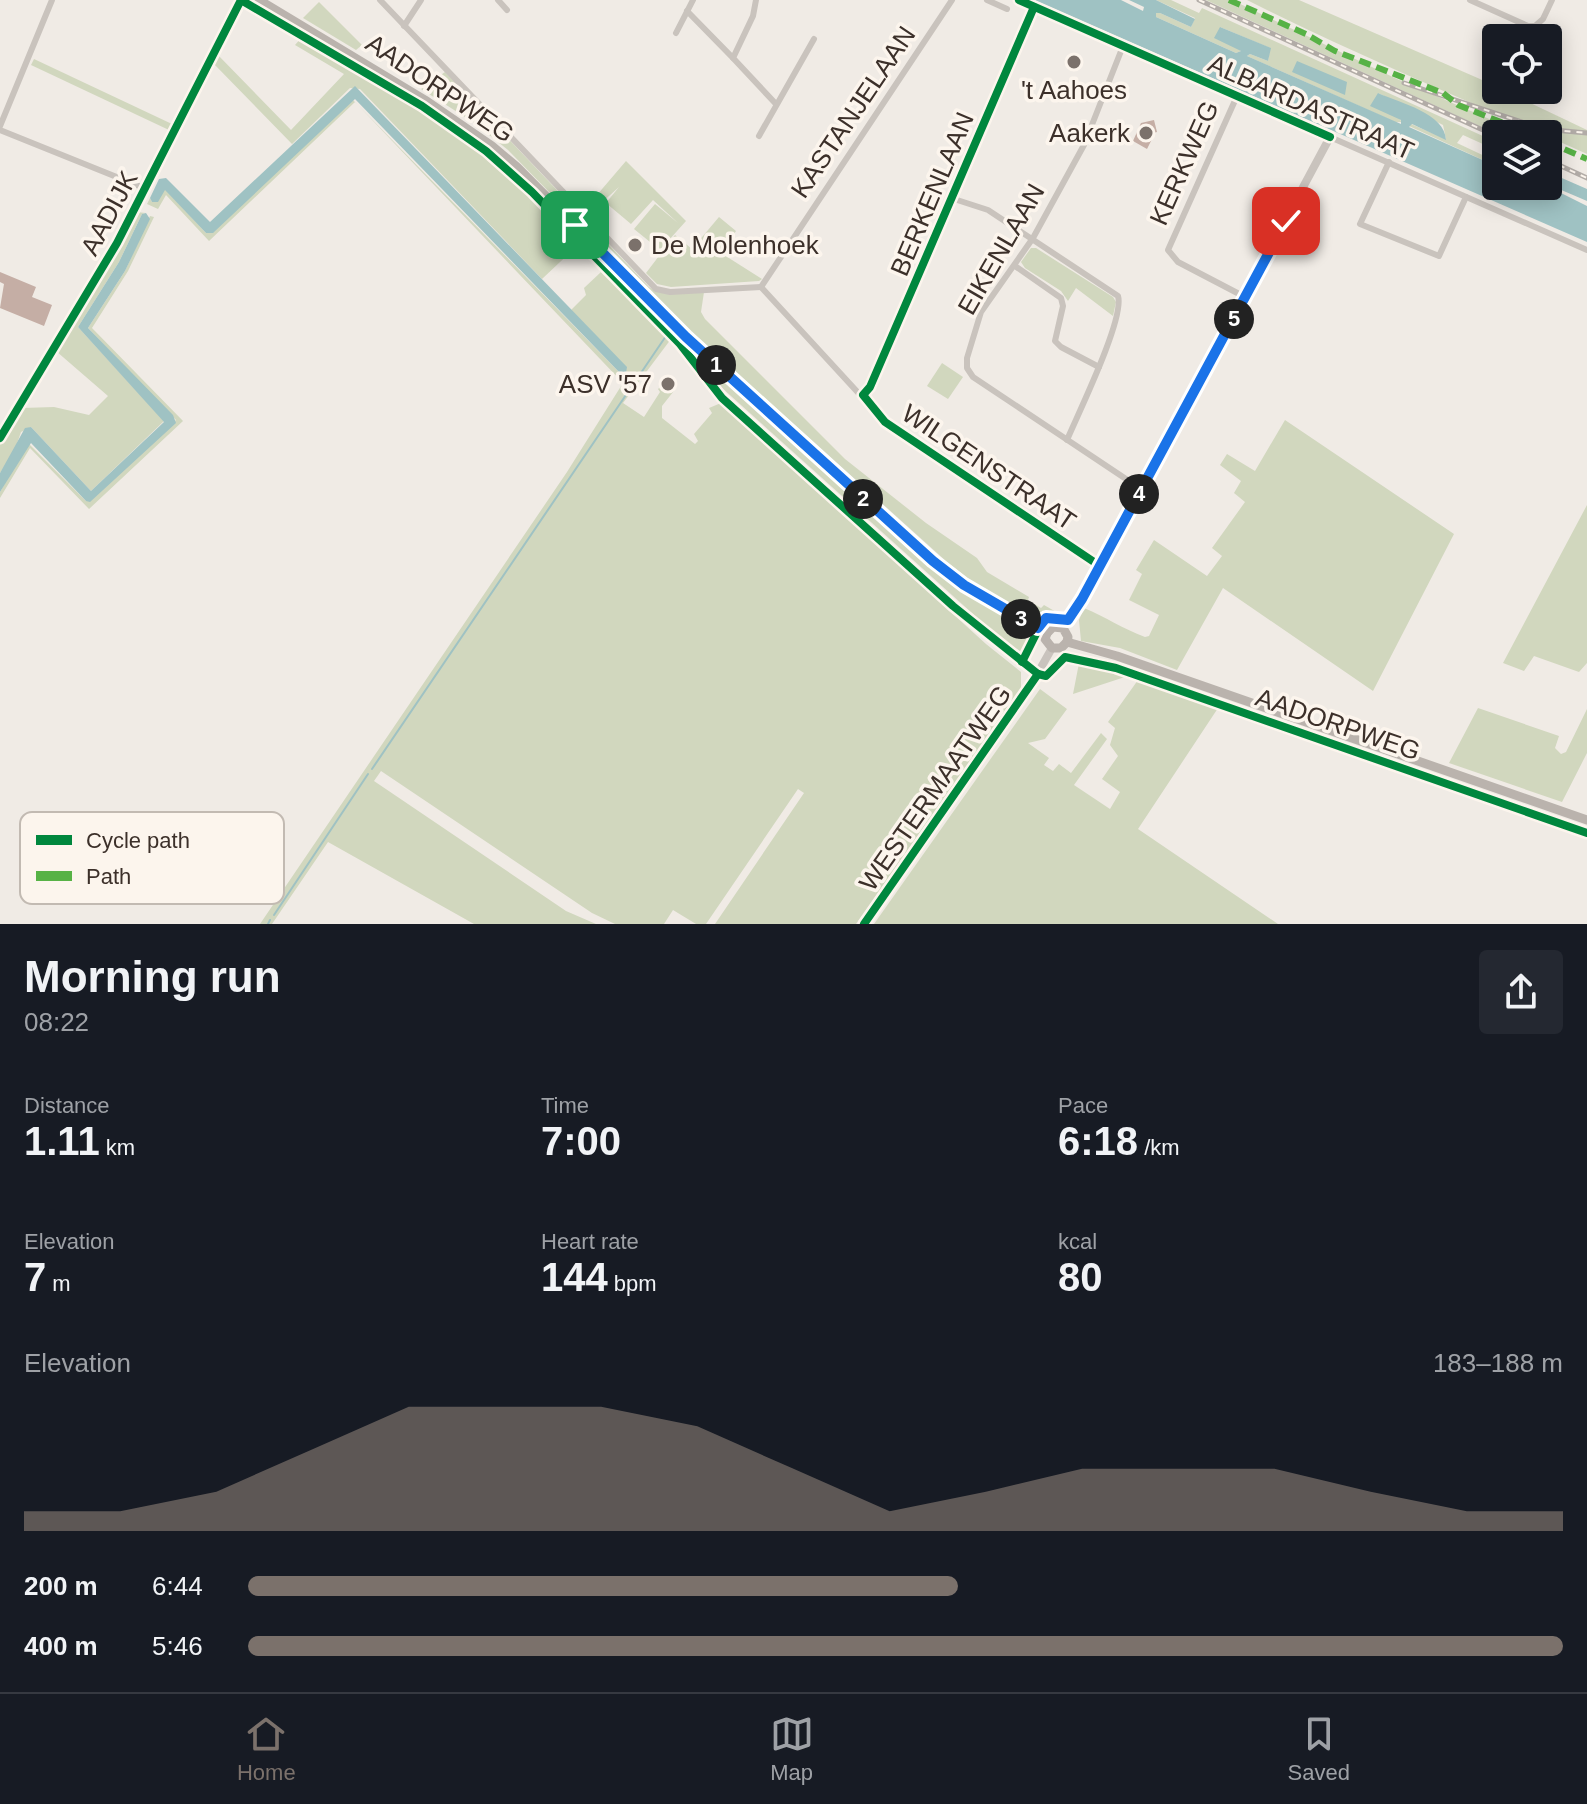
<!DOCTYPE html>
<meta charset="utf-8">
<style>
:root{--surface:#171b24;--page:#242831;--text:#f1f3f6;--muted:#9ea1a6;--line:#363941;--accent:#7b716b}
body{margin:0;font-family:Helvetica,sans-serif;background:var(--page);color:var(--text);height:100vh;display:flex;flex-direction:column;font-size:30px;white-space:nowrap}
*{box-sizing:border-box;margin:0}
p{font-size:26px;color:var(--muted)}
.icon{flex:none;width:44px;height:44px;fill:none;stroke:currentColor;stroke-width:2;stroke-linecap:round;stroke-linejoin:round}
.map{position:relative;height:924px;overflow:hidden}
.drawer{display:flex;flex-direction:column;background:var(--surface);flex:1}
.drawer>*{flex:none}
.fabs{position:absolute;left:1482px;top:24px;display:grid;gap:16px}
.fabs a{display:grid;place-items:center;width:80px;height:80px;border-radius:8px;background:var(--surface);box-shadow:0 4px 20px #0003;font-size:40px}
.pin{position:absolute;display:grid;place-items:center;width:68px;height:68px;color:#fff;margin:-34px;border-radius:16px;box-shadow:0 4px 12px #0006}
.km{position:absolute;width:40px;height:40px;margin:-20px;border-radius:50%;background:#222;color:#fff;font-size:22px;line-height:40px;text-align:center}
.round{display:grid;place-items:center;flex:none;width:84px;height:84px;border-radius:8px;background:var(--page)}
.headline{display:flex;align-items:center;justify-content:space-between;height:136px;padding:0 24px}
h1{font-size:44px;font-weight:600;line-height:60px}
.metrics{display:grid;grid-template-columns:repeat(3,1fr);gap:12px;height:136px;padding:8px 24px}
.metrics div{display:grid;align-content:center}
.metrics b{font-size:40px;font-weight:600}
.metrics small{font-size:22px;font-weight:400}
.metrics p{font-size:22px}
.chart{height:224px;padding:16px 24px}
.chart p{display:flex;justify-content:space-between}
.chart svg{width:100%;height:144px;margin-top:8px;fill:var(--accent);opacity:.7}
ul{padding:0 24px;list-style:none;font-size:26px}
li{display:grid;grid-template-columns:128px 96px 1fr;align-items:center;height:60px}
li i{height:20px;border-radius:10px;background:var(--accent)}
.menu{display:flex;justify-content:space-around;align-items:center;height:112px;border-top:2px solid var(--line);background:var(--surface);font-size:22px;color:var(--muted)}
.menu a{display:grid;justify-items:center;gap:4px}
.menu .on{color:var(--accent)}
.map>svg:first-child{display:block}
.green{fill:#d1d7be}
.water{fill:#9fc2c3}
.lines{fill:none;stroke-linecap:round;stroke-linejoin:round}
.stream{stroke:#9fc2c3;stroke-width:2}
.building{fill:#c5aea5}
.minor{stroke:#c9c3bd;stroke-width:6}
.tertiary{stroke:#c9c3bd;stroke-width:8}
.secondary{stroke:#bab3ad;stroke-width:9}
.rail-casing{stroke:#b2aca7;stroke-width:5}
.rail{stroke:#fcf5ed;stroke-width:2;stroke-dasharray:6;stroke-linecap:butt}
.quiet{stroke:#57b246;stroke-width:6;stroke-dasharray:12 6;stroke-linecap:butt}
.cycleway-casing{stroke:#fcf5ed;stroke-width:13}
.cycleway{stroke:#00873e;stroke-width:8}
.route-casing{stroke:#fff;stroke-width:16}
.route{stroke:#1a73e8;stroke-width:10}
.poi-dot{fill:#7b716b;stroke:#fcf5ed;stroke-width:3}
.labels{text-anchor:middle;stroke-width:7;stroke-linejoin:round;paint-order:stroke}
.street-label{font-size:26px;fill:#3c302a;stroke:#fcf5ed}
.poi-label{font-size:26px;fill:#3c302a;stroke:#fcf5ed;text-anchor:end}
.key{fill:#fcf5ed;stroke:#c2bab2;stroke-width:2}
.key-label{font-size:22px;fill:#3c302a}
</style>
<div class="map">
<svg width="1587" height="924" viewBox="0 0 1587 924">
<rect width="100%" height="100%" fill="#f0ebe5"/>
<g class="green">
<polygon points="1156,0 1171,0 1199,13 1202,8 1496,142 1496,150 1463,135 1457,143 1493,160 1496,158 1496,166 1409,126 1411,124 1446,139 1443,125 1378,93 1402,122 1395,122 1247,56 1250,54 1268,61 1270,48 1220,27 1241,51 1236,53 1156,17 1156,13 1160,13 1191,27 1195,18"/>
<polygon points="1206,0 1232,0 1397,79 1524,134 1497,134"/>
<path d="M1247,0H1299L1480,79L1496,87V90H1503L1587,130V154C1476,104 1358,56 1247,0Z"/>
<polygon points="319,2 362,45 356,50 303,18"/>
<polygon points="302,37 462,137 513,180 577,246 542,279 360,89 350,88 292,144 214,64 218,55 291,130 344,74 295,45"/>
<polygon points="34,59 172,124 169,130 31,65"/>
<polygon points="445,72 649,287 654,290 704,292 701,312 705,319 845,459 926,523 977,558 987,572 1029,597 1028,600 1041,608 1044,605 1065,617 1038,620 981,589 947,562 645,290 508,150 473,122 421,89"/>
<polygon points="352,99 619,372 626,367 571,310 586,295 584,288 601,272 671,339 623,403 644,417 660,392 658,389 671,376 677,387 662,406 662,418 695,444 698,441 694,434 712,413 709,408 721,403 986,644 1021,672 1021,689 856,924 715,924 804,793 798,789 706,924 696,924 673,910 664,924 615,924 592,913 381,771 374,781 566,911 596,924 474,924 328,842 272,924 260,924 567,472 623,383 355,102 209,241 166,195 158,209 147,204 150,198 152,202 165,189 206,233"/>
<polygon points="626,161 686,221 660,250 634,229 655,204 678,223 653,200 631,224 606,203 619,187 589,214 585,209"/>
<polygon points="136,212 146,213 142,214 119,262 78,327 164,421 91,491 31,427 21,432 14,452 0,473 0,444 22,408 54,407 89,415 108,396 56,351 114,256"/>
<polygon points="150,216 154,217 128,271 92,328 183,421 89,509 30,448 0,498 0,492 28,443 86,501 176,420 88,328 125,271"/>
<polygon points="719,217 736,231 721,253 762,279 759,281 671,287 657,284 646,273 675,235 692,249"/>
<polygon points="1031,248 1036,248 1113,297 1116,302 1113,316 1076,288 1068,301 1061,291 1025,268 1021,262"/>
<polygon points="694,352 934,570 965,593 1032,632 1022,658 721,387"/>
<polygon points="942,363 963,377 948,399 927,386"/>
<path d="M1285,420L1454,534L1373,691L1223,588L1177,670L1120,648L1081,641L1079,620L1084,608C1106,617 1123,629 1145,637L1149,636L1159,615L1129,600L1142,574L1136,570L1154,540L1207,576L1222,556L1212,548L1245,502L1234,493L1241,481L1220,465L1227,454L1255,471Z"/>
<polygon points="1587,505 1587,663 1579,672 1534,656 1524,671 1503,663"/>
<polygon points="1080,658 1124,667 1222,702 1138,829 1278,924 874,924 1040,689 1067,709 1045,739 1028,743 1049,758 1044,765 1053,771 1059,764 1071,773 1101,733 1107,739 1074,785 1110,809 1120,792 1102,779 1118,756 1110,745 1115,728 1108,722 1138,680 1128,676 1073,694"/>
<polygon points="1478,708 1559,736 1555,748 1561,754 1566,752 1587,709 1587,753 1562,802 1449,763"/>
</g>
<g class="water">
<path d="M1034,0H1121L1143,11L1144,7L1129,0H1156L1195,19L1191,27L1160,13H1156V17L1236,53L1241,51L1214,38L1220,27L1271,48L1268,61L1250,54L1247,56L1401,124V120L1370,106L1378,93C1400,103 1445,113 1446,140L1412,124L1409,127L1496,166V186H1541L1550,189L1548,172L1587,189V201L1559,189L1557,191L1587,206V242Z"/>
<polygon points="1297,61 1347,82 1345,95 1292,72"/>
<polygon points="355,86 627,367 626,373 619,372 355,99 213,233 206,233 165,190 158,202 152,202 150,198 159,179 166,178 210,222"/>
<polygon points="146,213 150,219 125,271 88,328 173,415 176,423 90,502 86,501 31,443 0,492 0,473 25,428 31,427 91,491 164,422 78,327 119,262 142,214"/>
</g>
<g class="lines">
<g class="stream">
<polyline points="372,769 666,336"/>
<polyline points="274,915 368,774"/>
<polyline points="268,924 270,920"/>
</g>
</g>
<g class="building">
<polygon points="1154,120 1157,132 1150,134 1152,139 1147,149 1133,141 1141,123"/>
<polygon points="0,272 36,287 32,297 52,305 44,326 0,308 4,284 0,282"/>
</g>
<g class="lines">
<g class="minor">
<polyline points="380,0 656,289 670,292 761,287"/>
<polyline points="498,0 507,10"/>
<polyline points="756,0 753,16 733,58 776,104"/>
<polyline points="987,0 1007,9"/>
<polyline points="1470,0 1528,26 1535,26 1543,19 1552,0"/>
<polyline points="687,11 733,58"/>
<polyline points="404,26 421,0"/>
<polyline points="676,33 693,0"/>
<polyline points="1123,46 1084,145 1033,238 981,312 967,358 967,368 973,377 1141,489"/>
<polyline points="1237,96 1168,250 1178,262 1245,297"/>
<polyline points="0,126 52,0"/>
<polyline points="455,127 532,192 680,344 722,398 953,606 1038,674"/>
<polyline points="0,130 144,188"/>
<polyline points="759,136 814,39"/>
<polyline points="1330,137 1587,250"/>
<polyline points="1389,162 1360,224 1439,256 1466,197"/>
<path d="M951,198L988,210L1118,296C1125,318 1078,414 1067,440"/>
<polyline points="1015,266 1061,298 1063,306 1055,341 1061,347 1099,367"/>
<polyline points="761,287 885,422 1100,566"/>
<polyline points="761,287 952,0"/>
<polyline points="863,395 870,387 1034,7"/>
<polyline points="0,438 117,243 241,0"/>
</g>
<g class="tertiary">
<polyline points="1019,0 1330,137 1082,599 1063,628"/>
<polyline points="864,924 1026,694 1052,648"/>
</g>
<g class="secondary">
<polyline points="259,0 425,100 492,146 517,167 686,337 933,561 964,585 1047,633"/>
<polyline points="1047,633 1045,639 1052,648 1061,648 1067,642"/>
<polyline points="1047,633 1053,627 1063,628 1068,637 1067,642"/>
<polyline points="1067,642 1117,656 1587,820"/>
</g>
<g class="rail-casing">
<g id="rail">
<polyline points="1199,0 1496,136"/>
<polyline points="1404,83 1543,129 1587,133"/>
<polyline points="1548,160 1587,178"/>
</g>
</g>
<use href="#rail" class="rail"/>
<g class="quiet">
<polyline points="1229,0 1306,34 1335,51 1443,93 1458,105 1531,134"/>
<polyline points="1548,142 1587,159"/>
</g>
<g class="cycleway-casing">
<g id="cycleway">
<polyline points="241,0 422,106 486,151 532,192 680,344 722,398 953,606 1038,674"/>
<polyline points="1019,0 1330,137"/>
<polyline points="0,438 117,243 241,0"/>
<polyline points="1022,662 1043,620 1051,618 1068,620 1100,566 885,422 863,395 870,387 1034,7"/>
<polyline points="1038,674 1046,676 1065,657 1116,668 1587,833"/>
<polyline points="864,924 1038,674"/>
</g>
</g>
<use href="#cycleway" class="cycleway"/>
</g>
<g class="lines">
<g class="route-casing">
<polyline id="route" points="575,225 686,337 933,561 964,585 1038,628 1046,618 1068,620 1082,599 1286,221"/>
</g>
<use href="#route" class="route"/>
</g>
<g class="poi-dot">
<circle cx="1074" cy="62" r="8"/>
<circle cx="1146" cy="133" r="8"/>
<circle cx="635" cy="245" r="8"/>
<circle cx="668" cy="384" r="8"/>
</g>
<g class="labels">
<g class="street-label">
<text transform="translate(440 88) rotate(34)" y="9">AADORPWEG</text>
<text transform="translate(1311 107) rotate(24)" y="9">ALBARDASTRAAT</text>
<text transform="translate(853 112) rotate(-56)" y="9">KASTANJELAAN</text>
<text transform="translate(1184 163) rotate(-66)" y="9">KERKWEG</text>
<text transform="translate(932 194) rotate(-67)" y="9">BERKENLAAN</text>
<text transform="translate(109 213) rotate(-62)" y="9">AADIJK</text>
<text transform="translate(1001 249) rotate(-60)" y="9">EIKENLAAN</text>
<text transform="translate(989 467) rotate(34)" y="9">WILGENSTRAAT</text>
<text transform="translate(1338 724) rotate(19)" y="9">AADORPWEG</text>
<text transform="translate(935 788) rotate(-55)" y="9">WESTERMAATWEG</text>
</g>
<g class="poi-label">
<text x="1074" y="99" text-anchor="middle">'t Aahoes</text>
<text x="1130" y="142">Aakerk</text>
<text x="651" y="254" text-anchor="start">De Molenhoek</text>
<text x="652" y="393">ASV '57</text>
</g>
</g>
<rect x="20" y="812" width="264" height="92" rx="12" class="key"/>
<rect x="36" y="835" width="36" height="10" fill="#00873e"/>
<rect x="36" y="871" width="36" height="10" fill="#57b246"/>
<g class="key-label">
<text x="86" y="848">Cycle path</text>
<text x="86" y="884">Path</text>
</g>
</svg>
<div class="fabs">
<a><svg class="icon" aria-label="locate" viewBox="0 0 24 24"><circle cx="12" cy="12" r="6"/><path d="M12 2v4M12 18v4M2 12h4M18 12h4"/></svg></a>
<a><svg class="icon" aria-label="layers" viewBox="0 0 24 24"><path d="M12 4l9 5-9 5-9-5zM3 14l9 5 9-5"/></svg></a>
</div>
<div class="pin" style="left:575px;top:225px;background:#1e9e55"><svg class="icon" aria-label="arrive" viewBox="0 0 24 24"><path d="M6 21V4h12l-3 4 3 4H6"/></svg></div>
<div class="pin" style="left:1286px;top:221px;background:#d93025"><svg class="icon" aria-label="check" viewBox="0 0 24 24"><path d="M5 12l5 5 9-10"/></svg></div>
<b class="km" style="left:716px;top:365px">1</b>
<b class="km" style="left:863px;top:499px">2</b>
<b class="km" style="left:1021px;top:619px">3</b>
<b class="km" style="left:1139px;top:494px">4</b>
<b class="km" style="left:1234px;top:319px">5</b>
</div>
<section class="drawer">
<div class="headline"><div><h1>Morning run</h1><p>08:22</p></div><a class="round"><svg class="icon" aria-label="share" viewBox="0 0 24 24"><path d="M12 15V3M7 8l5-5 5 5M5 13v7h14v-7"/></svg></a></div>
<div class="metrics">
<div><p>Distance</p><b>1.11<small> km</small></b></div>
<div><p>Time</p><b>7:00</b></div>
<div><p>Pace</p><b>6:18<small> /km</small></b></div>
</div>
<div class="metrics">
<div><p>Elevation</p><b>7<small> m</small></b></div>
<div><p>Heart rate</p><b>144<small> bpm</small></b></div>
<div><p>kcal</p><b>80</b></div>
</div>
<div class="chart"><p><span>Elevation</span>183–188 m</p>
<svg viewBox="0 0 160 44" preserveAspectRatio="none"><path d="M0 44V38L10 38L20 32L30 19L40 6L50 6L60 6L70 12L80 25L90 38L100 32L110 25L120 25L130 25L140 32L150 38L160 38V44z"/></svg>
</div>
<ul>
<li><b>200 m</b>6:44<i style="width:54%"></i></li>
<li><b>400 m</b>5:46<i style="width:100%"></i></li>
</ul>
</section>
<nav class="menu">
<a class="on"><svg class="icon" aria-label="home" viewBox="0 0 24 24"><path d="M3 11l9-7 9 7M6 9v11h12V9"/></svg>Home</a>
<a><svg class="icon" aria-label="map" viewBox="0 0 24 24"><path d="M3 6l6-2 6 2 6-2v14l-6 2-6-2-6 2zM9 4v14M15 6v14"/></svg>Map</a>
<a><svg class="icon" aria-label="saved" viewBox="0 0 24 24"><path d="M7 4h10v16l-5-4-5 4z"/></svg>Saved</a>
</nav>
